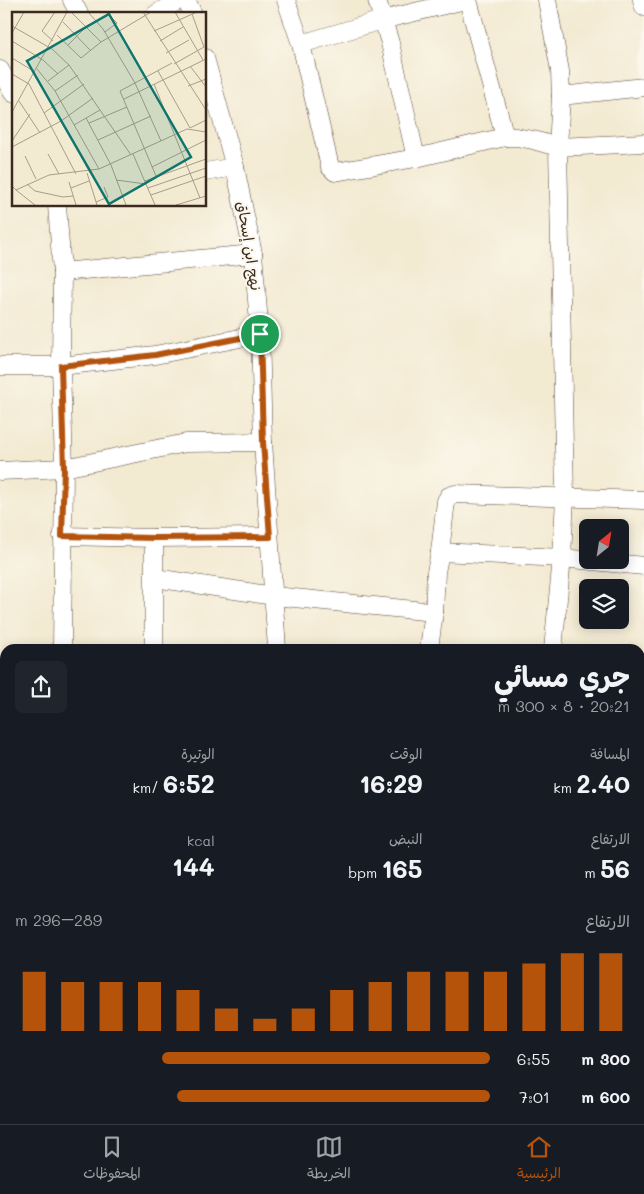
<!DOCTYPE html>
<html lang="ar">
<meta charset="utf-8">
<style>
:root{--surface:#171b24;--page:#20242c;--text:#f1f3f6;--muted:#9ea1a6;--line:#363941;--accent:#b45309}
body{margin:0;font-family:Mali,"Playpen Sans Arabic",sans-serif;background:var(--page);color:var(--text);direction:rtl;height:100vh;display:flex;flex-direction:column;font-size:19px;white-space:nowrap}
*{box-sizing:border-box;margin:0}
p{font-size:16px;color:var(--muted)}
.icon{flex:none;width:28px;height:28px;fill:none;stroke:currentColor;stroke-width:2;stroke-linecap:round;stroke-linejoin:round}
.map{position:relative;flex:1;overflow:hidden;direction:ltr}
.sheet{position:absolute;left:0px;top:644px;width:645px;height:481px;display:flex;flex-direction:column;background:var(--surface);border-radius:15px 15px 0 0;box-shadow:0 2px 12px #0003;direction:rtl}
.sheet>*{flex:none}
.needle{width:32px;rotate:30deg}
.controls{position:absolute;left:579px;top:519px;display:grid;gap:10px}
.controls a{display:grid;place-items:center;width:50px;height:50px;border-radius:8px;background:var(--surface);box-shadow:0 2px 12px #0003;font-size:25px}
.pin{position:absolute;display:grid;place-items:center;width:42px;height:42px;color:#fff;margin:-21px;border:2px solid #fff;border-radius:50%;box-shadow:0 1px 5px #0007}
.round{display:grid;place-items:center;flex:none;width:52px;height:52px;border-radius:8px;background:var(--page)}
.summary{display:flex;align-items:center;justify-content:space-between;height:85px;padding:0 15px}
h1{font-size:28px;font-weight:700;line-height:38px}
.stats{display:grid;grid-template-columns:repeat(3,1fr);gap:8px;height:85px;padding:5px 15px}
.stats div{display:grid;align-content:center}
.stats b{font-size:25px;font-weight:700}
.stats small{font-size:14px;font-weight:400}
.stats p{font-size:14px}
.chart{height:140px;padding:10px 15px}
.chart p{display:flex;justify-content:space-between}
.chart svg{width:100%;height:90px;margin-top:5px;stroke:var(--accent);stroke-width:6}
ul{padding:0 15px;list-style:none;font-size:16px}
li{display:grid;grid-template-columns:80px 60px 1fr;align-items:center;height:38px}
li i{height:12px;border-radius:6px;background:var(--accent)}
.menu{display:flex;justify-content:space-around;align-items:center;height:70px;border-top:1px solid var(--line);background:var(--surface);font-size:14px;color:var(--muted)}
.menu a{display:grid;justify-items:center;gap:2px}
.menu .selected{color:var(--accent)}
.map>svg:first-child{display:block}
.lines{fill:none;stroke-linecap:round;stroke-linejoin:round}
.minor-casing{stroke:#574739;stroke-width:19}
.path{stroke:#574739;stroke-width:3;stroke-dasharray:4 4;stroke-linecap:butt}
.minor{stroke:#fff;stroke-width:18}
.route-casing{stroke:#fff;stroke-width:10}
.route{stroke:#b45309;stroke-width:6}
.labels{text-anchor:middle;stroke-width:4;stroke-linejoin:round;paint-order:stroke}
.street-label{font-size:15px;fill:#3b2a1e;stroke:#fbf7ec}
.inset-road{fill:none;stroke:#a99d8a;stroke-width:1}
.view{fill:#0f766e;fill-opacity:0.15;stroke:#0f766e;stroke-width:2.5}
.inset-edge{fill:none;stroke:#3b2a1e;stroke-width:2.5}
</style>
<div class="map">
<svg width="644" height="1124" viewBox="0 0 644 1124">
<rect width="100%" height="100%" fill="#fbf7ec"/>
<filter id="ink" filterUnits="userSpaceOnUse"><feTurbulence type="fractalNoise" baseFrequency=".02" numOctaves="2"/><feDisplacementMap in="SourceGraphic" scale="10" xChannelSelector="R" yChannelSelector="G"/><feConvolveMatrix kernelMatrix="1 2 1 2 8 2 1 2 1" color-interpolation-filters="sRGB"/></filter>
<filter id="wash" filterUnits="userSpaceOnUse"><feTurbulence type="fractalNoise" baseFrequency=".0096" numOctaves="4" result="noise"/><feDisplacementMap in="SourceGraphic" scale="20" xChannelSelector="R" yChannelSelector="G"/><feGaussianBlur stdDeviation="1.12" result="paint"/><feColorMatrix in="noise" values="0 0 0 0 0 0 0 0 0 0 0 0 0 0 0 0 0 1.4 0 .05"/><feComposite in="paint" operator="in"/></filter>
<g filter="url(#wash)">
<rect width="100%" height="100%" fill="#f3ead2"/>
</g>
<g filter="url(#ink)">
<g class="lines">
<g class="minor-casing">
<g id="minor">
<polyline points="72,0 79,14"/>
<polyline points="186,0 193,14"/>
<polyline points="286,0 301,44 330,167 335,172 416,158 505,137 468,0"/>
<polyline points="377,0 390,43 416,158"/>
<polyline points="547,0 560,71 561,96 558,147 565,497 562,558 553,649"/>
<polyline points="642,0 644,7"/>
<polyline points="156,14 179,0"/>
<polyline points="301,44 382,20 465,0"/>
<polyline points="205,58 235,167 253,254 260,334 263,442 277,649"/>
<polyline points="0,70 13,93"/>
<polyline points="561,96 644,87"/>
<polyline points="505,137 516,137 533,140 558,147 644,143"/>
<polyline points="205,172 235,167"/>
<polyline points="57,205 62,272 61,366 64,468 62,649"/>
<polyline points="62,272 253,254"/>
<polyline points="0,366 61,366 155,355 260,334"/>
<polyline points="0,471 64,468 186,443 263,442"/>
<polyline points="62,536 154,538 269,537"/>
<polyline points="154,538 154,649"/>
<polyline points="440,552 562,558 644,566"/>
<polyline points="155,578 274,596 434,612"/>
<polyline points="429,649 434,612 436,572 440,552 446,501 449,496 455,494 644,500"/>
<polyline points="0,793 1,869"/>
<polyline points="640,854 644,811"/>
<polyline points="640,942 644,943"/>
<polyline points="640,1064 644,1064"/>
<polyline points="0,1078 5,1078"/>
<polyline points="267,1120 272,1124"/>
<polyline points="357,1120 383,1124"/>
<polyline points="103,1124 103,1120"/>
<polyline points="288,1124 288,1120"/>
<polyline points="603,1124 604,1120"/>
</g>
</g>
<polyline class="path" points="640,758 644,759"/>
<use href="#minor" class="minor"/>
</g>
</g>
<g class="lines" filter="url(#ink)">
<g class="route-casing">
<polygon id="route" points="260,334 263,442 270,537 154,538 62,536 64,468 61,366 155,355"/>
</g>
<use href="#route" class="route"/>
</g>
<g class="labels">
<g class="street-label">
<text transform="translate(249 246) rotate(81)" y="5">نهج ابن إسحاق</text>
</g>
</g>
<g transform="translate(12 12)">
<rect width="194" height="194" fill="#f3ead2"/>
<path class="inset-road" d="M76,0L91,17L123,71L149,129M131,0L194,98M163,0L191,48M51,10L79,39M0,14L40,37L57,53L119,143M142,19L185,0M93,20L105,11L94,0M0,21L12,0M45,23L69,46L89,30L59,0M0,29L31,48L46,62M41,29L30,19L43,0M148,29L171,15M89,30L139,0M56,33L74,15M154,41L177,28M0,46L23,60M162,52L192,35L180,2M178,54L194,75M25,57L43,79L87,157M146,59L178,116M0,62L17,72L64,162M36,69L57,53M142,72L188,186M176,74L194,67M43,79L66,63M112,87L194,47M7,89L28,121M0,100L55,0M32,101L72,72M74,106L99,153L114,193M49,109L79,159M77,111L115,95M62,113L88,98M178,116L194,108M86,128L139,104M0,129L18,102M0,135L49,109L81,86M36,142L47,162M121,142L143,193M13,144L24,167M140,155L194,128M75,161L85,193M144,164L108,79L160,51M104,168L134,172M133,169L194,147M57,170L64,193M15,172L23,179L51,185L61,184M0,174L4,178L37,163L87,157L175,117L194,120M59,176L77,169M136,176L194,156M4,178L23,193M139,183L194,164M84,190L96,185L92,175M164,193L194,184"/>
<path class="view" d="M97,2L179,145L97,192L15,49Z"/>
<rect width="194" height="194" class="inset-edge"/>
</g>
</svg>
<div class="controls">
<a><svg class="needle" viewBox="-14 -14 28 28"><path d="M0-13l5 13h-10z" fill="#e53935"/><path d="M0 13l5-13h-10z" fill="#9ea1a6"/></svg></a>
<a><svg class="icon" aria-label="layers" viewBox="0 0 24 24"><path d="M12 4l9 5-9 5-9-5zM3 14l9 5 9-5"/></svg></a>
</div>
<div class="pin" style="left:260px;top:334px;background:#1e9e55"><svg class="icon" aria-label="arrive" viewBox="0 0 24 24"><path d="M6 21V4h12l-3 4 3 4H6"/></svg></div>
<section class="sheet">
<div class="summary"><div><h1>جري مسائي</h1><p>20:21 · 8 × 300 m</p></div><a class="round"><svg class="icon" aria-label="share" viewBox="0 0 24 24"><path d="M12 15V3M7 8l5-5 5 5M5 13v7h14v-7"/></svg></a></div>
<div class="stats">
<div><p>المسافة</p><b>2.40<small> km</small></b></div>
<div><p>الوقت</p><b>16:29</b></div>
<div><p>الوتيرة</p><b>6:52<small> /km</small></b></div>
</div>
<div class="stats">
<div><p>الارتفاع</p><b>56<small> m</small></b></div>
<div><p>النبض</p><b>165<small> bpm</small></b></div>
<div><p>kcal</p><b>144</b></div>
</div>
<div class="chart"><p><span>الارتفاع</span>289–296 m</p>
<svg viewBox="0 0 160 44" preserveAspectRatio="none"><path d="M5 44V15M15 44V20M25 44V20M35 44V20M45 44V24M55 44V33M65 44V38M75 44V33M85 44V24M95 44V20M105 44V15M115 44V15M125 44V15M135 44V11M145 44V6M155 44V6"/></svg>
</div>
<ul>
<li><b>300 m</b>6:55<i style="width:69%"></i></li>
<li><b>600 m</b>7:01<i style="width:66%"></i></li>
</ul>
</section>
</div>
<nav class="menu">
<a class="selected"><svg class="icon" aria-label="home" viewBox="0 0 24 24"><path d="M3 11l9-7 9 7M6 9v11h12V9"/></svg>الرئيسية</a>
<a><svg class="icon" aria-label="map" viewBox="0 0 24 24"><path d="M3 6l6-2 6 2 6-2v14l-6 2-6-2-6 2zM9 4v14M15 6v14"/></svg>الخريطة</a>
<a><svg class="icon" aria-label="saved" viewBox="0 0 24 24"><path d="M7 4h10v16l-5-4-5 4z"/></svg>المحفوظات</a>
</nav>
